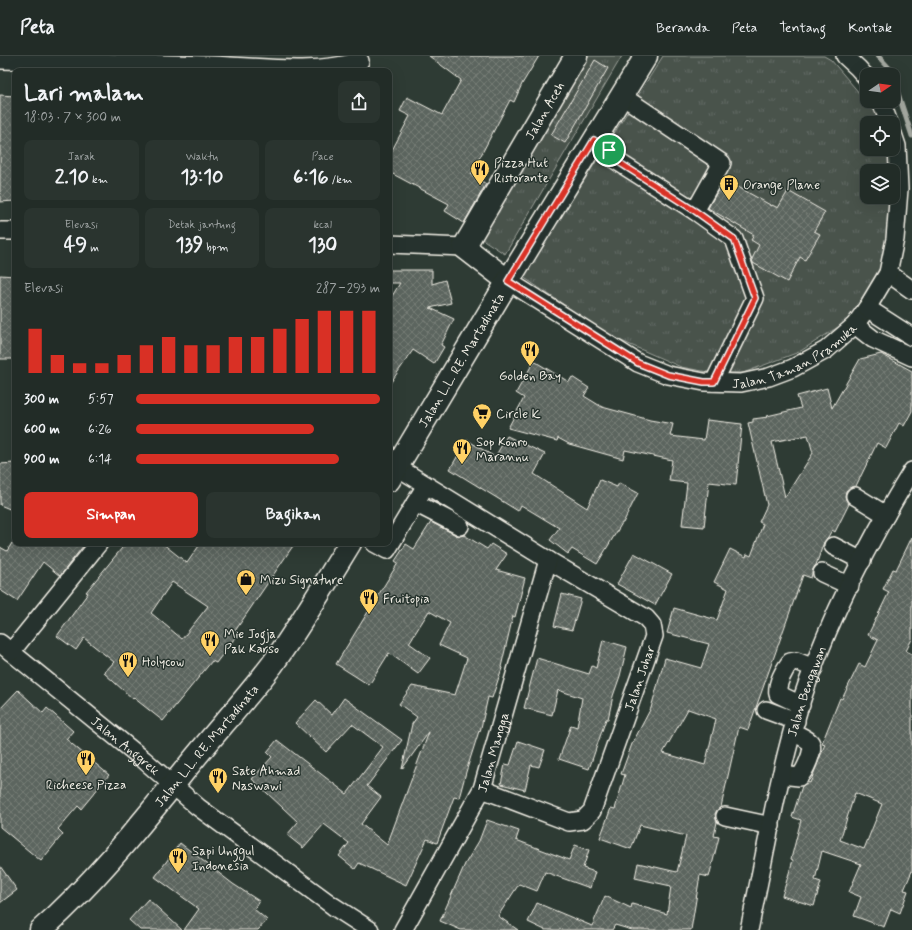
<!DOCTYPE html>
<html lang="id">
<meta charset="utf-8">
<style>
:root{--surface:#222c27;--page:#2a342f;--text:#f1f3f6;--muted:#a2a7a7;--line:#3f4844;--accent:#d93025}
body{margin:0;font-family:Mynerve,sans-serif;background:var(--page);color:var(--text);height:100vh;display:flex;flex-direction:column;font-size:15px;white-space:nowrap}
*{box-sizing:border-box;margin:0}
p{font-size:13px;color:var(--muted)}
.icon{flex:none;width:22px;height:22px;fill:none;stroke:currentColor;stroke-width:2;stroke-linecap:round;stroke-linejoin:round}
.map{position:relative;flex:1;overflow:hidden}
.details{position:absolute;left:12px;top:12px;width:380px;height:478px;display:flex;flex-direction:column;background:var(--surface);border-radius:8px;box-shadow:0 4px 16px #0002,0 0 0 1px var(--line)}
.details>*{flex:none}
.needle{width:26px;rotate:77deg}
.tools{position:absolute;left:860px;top:12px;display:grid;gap:8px}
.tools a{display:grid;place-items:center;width:40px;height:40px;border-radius:8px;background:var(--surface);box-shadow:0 4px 16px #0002,0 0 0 1px var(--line);font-size:20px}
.pin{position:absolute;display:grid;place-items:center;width:34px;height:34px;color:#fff;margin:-17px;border:2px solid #fff;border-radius:50%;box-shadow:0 1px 4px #0007}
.round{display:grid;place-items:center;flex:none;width:42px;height:42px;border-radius:8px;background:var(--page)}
.head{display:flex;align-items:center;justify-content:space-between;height:68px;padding:0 12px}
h1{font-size:22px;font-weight:700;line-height:30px}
.stats{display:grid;grid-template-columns:repeat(3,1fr);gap:6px;height:68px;padding:4px 12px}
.stats div{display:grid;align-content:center;border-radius:8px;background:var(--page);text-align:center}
.stats b{font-size:20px;font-weight:700}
.stats small{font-size:11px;font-weight:400}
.stats p{font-size:11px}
.chart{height:112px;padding:8px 12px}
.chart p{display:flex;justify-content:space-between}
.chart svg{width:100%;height:72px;margin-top:4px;stroke:var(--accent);stroke-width:6}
.button{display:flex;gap:8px;margin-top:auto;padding:8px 12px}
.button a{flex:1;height:46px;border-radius:8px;background:var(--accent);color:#fff;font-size:16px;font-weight:700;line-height:46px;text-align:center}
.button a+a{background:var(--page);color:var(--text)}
ul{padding:0 12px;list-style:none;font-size:13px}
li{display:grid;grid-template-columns:64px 48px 1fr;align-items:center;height:30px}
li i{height:10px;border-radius:5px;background:var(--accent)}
header{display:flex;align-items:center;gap:24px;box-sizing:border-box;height:56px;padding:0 20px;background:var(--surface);border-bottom:1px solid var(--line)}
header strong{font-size:19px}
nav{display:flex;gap:22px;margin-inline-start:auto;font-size:14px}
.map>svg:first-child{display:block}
.grass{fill:url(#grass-tufts);stroke:#9ea29a}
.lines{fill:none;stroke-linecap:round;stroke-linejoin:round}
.stream{stroke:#a4a8a0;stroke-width:5}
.building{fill:url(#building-cross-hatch);stroke:#f4f1e8;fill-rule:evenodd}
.minor-casing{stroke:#f4f1e8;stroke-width:20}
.major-casing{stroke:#f4f1e8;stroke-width:25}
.minor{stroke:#26332d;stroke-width:17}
.major{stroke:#26332d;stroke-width:22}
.route-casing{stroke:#fff;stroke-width:8}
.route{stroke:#d93025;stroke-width:5}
.labels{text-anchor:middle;stroke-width:3;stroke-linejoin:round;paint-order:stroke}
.street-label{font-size:13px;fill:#f4f1e8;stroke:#26332d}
.poi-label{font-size:13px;fill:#f4f1e8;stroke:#26332d;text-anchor:start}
</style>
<header>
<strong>Peta</strong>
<nav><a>Beranda</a><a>Peta</a><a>Tentang</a><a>Kontak</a></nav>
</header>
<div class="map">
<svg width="912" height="874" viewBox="0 0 912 874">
<defs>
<pattern id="grass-tufts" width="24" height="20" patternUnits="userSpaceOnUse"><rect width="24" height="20" fill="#48524c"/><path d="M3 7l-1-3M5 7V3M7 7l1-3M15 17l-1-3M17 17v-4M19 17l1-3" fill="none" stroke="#636b66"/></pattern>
<pattern id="building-cross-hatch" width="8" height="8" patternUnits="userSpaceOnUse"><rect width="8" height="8" fill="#5c655e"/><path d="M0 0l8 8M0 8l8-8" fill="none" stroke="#747c75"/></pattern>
</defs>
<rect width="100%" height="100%" fill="#2e3b34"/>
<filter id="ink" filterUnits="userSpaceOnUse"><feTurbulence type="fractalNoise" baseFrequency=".025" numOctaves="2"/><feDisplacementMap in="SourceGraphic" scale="8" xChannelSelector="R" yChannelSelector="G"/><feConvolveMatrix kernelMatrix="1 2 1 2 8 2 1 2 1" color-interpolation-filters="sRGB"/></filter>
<g filter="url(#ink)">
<g class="grass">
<polygon points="587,0 622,0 505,198 479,181"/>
<polygon points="663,0 824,0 831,4 884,66 885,67 867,67 867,93 891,93 893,115 867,115 867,141 893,141 888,224 857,259 799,296 743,317 713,317 681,311 610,280 523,221"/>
</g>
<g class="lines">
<g class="stream">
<polyline points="878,0 891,14 892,19"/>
<polyline points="893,22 912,80"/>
</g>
</g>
<g class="building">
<polygon points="429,0 539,0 522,28 514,46 510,44 471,118 486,128 464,167 445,155 449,148 389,116 389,100 410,60 400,55 407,41 442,59 461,24"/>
<polygon points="595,4 608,12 565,87 551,79"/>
<polygon points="0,39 15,40 15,145 0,146"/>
<polygon points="724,123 772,150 772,149 778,152 788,135 825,156 814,175 820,178 805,204 800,201 787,226 753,207 752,203 759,189 751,184 754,179 708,152"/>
<polygon points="389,214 432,214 432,228 445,224 451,247 430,252 454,263 441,289 444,291 434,308 413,294 389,329 389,245 400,227 389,227"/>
<polygon points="0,219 15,220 15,303 0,303"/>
<path d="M881,298L912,315V355L904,370L899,367L886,392L877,387L856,430L851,431L846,435L845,440L846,444L849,448L835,476L832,474L828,481L824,486L816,509L813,513L811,522L803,519L748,674L739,671L721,751L717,754L715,758L717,766L714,780L719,781L709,821L700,819L691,874H632L615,869L612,874H545L528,866L537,847L592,870L605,840L631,852L632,848L667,858L671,830L635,822L638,807L677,816L686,780L640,769L631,793L600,782L611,752L615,753L625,719L621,718L632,688L651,652L665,602L701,612L709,588L667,577L674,552L717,564L728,533L714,526L730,493L746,501L747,498L751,500L763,468L759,466L767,449L748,367L753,366V363L768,361L767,360L801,352L797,340L827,332L832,352L860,303ZM808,379L813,397L785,441L772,386ZM688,653L716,663L705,709L663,697Z"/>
<polygon points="534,305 569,326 572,321 589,332 584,340 602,351 650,364 673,368 670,380 704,384 707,364 742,368 736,429 709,426 704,471 682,469 687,427 669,425 672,404 625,394 623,403 569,388 558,382 557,385 508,372 524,342 516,337"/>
<polygon points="507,380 545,398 534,418 587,452 600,424 617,431 619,427 638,437 623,467 622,467 597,508 572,493 568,498 550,484 559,472 521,449 518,455 450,413 467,384 495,401"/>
<polygon points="15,407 15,447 12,454 0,449 0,408"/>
<polygon points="431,466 456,479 460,480 464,479 487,493 491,488 507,498 496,514 525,522 515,561 513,560 501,611 502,612 492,642 488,641 480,676 479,675 466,716 459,742 454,741 437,787 427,783 406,829 359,807 355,813 339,800 349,787 324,768 303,792 287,779 298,766 252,723 272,701 267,696 277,684 347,738 383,691 352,668 326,696 295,667 316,644 332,659 344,642 402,684 367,730 381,741 361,768 387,789 429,676 402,713 412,668 417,661 399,648 412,630 455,639 467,602 439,589 450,567 429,555 409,587 430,602 418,618 389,597 369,629 336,608 398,507 395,505 406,488 414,493"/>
<path d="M912,481V583L906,595L912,598V815L904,834L908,835L900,857L891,853L884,871L854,860L861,841L849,836L861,808L822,795L815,824L821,826L814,850L782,840L793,804L791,803L801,764L792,761L802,730L808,726L810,727L825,688L822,687L840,642L842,643L859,608L865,611L878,584L868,579L889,536L883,533L893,513L896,514ZM855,737L882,748L864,793L840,784Z"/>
<polygon points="12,487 81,487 84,489 60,520 43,506 17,545 0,534 0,491 7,495"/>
<path d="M126,487H162L187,507L201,487H295L235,575L238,578L216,607L212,605L163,665L134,642L133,643L104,617L114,606L84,582L76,594L57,580L88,537L86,536ZM172,526L208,550L182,583L151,557Z"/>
<polygon points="634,497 672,518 655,549 617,528"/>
<polygon points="562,538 581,543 572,574 554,570"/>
<polygon points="603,584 627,591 620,620 613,640 608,663 606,663 589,713 559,703 571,669 577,671 582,642 558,634 552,659 524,652 537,602 589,618 592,610 596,612"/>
<polygon points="18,634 43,657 47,652 73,675 66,683 109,719 81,753 78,750 58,773 63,778 41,805 0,771 0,653"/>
<polygon points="518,685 545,694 539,711 531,709 525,734 501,728 505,708 510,709"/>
<polygon points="487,764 519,775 516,784 569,804 575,789 589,794 583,812 595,816 590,832 545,816 537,835 519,828 498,860 518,874 461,874 440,865 465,808 479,785"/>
<polygon points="180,787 233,828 259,845 254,853 267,864 258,874 184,874 199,853 155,821"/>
<polygon points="0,810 17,834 0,847"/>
<polygon points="148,843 182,874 140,874 129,864"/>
</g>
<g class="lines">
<g class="minor-casing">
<g id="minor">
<polyline points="845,0 858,12 867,22"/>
<path d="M0,4C71,6 142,7 213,9C261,11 313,19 360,5"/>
<polyline points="622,40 722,107 695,155"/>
<polyline points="881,45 889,67"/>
<polyline points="594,84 609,94 609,100 695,155 734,183 755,242 714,326"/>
<polyline points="0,175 15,175"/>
<polyline points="389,188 464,191"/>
<polyline points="888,217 912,234"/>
<path id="s1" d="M508,225L638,307L668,319L704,326L741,327L769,321L793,312L826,294L855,269L867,252L888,217L895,183L899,133L897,90L893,78"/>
<polyline points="867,252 912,281"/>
<polyline points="855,269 873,283 912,301"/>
<polyline points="397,411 548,504 646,562 652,569 654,580 592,755 583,764 569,766 482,733"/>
<polyline points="855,440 886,459"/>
<polyline points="415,447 460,470"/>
<polyline points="374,487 387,494 426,429"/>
<polyline points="833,490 862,505"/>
<polyline points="822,517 850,530"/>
<path id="s2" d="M0,587L143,703L198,751L333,850L370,874"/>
<polyline points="11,596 99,487"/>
<path d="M801,649L778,638C776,628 785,613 790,606L796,605L814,612"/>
<polyline points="766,654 796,665"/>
<path d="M781,719L799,721C804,716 816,693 810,686C806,682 798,679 793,676"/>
<polyline points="725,760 771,770"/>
<path id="s3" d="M403,874L482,733L548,504"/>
<path id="s4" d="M749,874C765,800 777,724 799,652C825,571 867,488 912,415"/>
</g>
</g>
<g class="major-casing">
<g id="major">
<path id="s5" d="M508,225L464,191L576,0"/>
<path id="s6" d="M389,424L508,225L646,0"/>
<path id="s7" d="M41,874C93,828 137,773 181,719C210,682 243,647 272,609C300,570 325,528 350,487"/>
</g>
</g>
<use href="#minor" class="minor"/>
<use href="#major" class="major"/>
</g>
</g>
<g class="lines" filter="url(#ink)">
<g class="route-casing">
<polygon id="route" points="594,84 609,94 609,100 695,155 734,183 755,242 714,326 704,326 668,319 638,307 508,225"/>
</g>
<use href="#route" class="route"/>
</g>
<defs>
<g id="restaurant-pin" transform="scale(1)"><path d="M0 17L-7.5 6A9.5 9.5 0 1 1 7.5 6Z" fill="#ffd166" stroke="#26332d"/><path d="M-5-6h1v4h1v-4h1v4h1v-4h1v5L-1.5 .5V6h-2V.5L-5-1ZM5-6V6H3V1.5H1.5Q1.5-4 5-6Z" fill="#111"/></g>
<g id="building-pin" transform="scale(1)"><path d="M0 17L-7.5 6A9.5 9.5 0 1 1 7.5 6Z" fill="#ffd166" stroke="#26332d"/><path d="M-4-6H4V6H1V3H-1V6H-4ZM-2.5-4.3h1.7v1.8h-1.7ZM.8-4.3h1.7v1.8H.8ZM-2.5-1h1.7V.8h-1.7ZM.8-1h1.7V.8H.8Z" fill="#111"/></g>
<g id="supermarket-pin" transform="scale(1)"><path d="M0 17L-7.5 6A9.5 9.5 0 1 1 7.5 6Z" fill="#ffd166" stroke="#26332d"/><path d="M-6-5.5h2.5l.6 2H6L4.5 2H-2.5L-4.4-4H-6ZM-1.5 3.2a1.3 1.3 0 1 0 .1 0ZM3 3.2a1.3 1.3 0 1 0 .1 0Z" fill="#111"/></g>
<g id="shop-pin" transform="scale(1)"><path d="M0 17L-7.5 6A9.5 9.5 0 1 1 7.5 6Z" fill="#ffd166" stroke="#26332d"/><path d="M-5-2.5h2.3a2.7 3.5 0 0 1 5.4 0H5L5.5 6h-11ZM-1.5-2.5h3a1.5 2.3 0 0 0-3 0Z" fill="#111"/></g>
</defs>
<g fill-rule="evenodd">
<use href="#restaurant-pin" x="480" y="113"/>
<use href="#building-pin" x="729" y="128"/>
<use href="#restaurant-pin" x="530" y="294"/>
<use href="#supermarket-pin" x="482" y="357"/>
<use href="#restaurant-pin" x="462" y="392"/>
<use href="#shop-pin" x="246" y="523"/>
<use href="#restaurant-pin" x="369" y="542"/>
<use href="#restaurant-pin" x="210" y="584"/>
<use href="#restaurant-pin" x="128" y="605"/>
<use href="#restaurant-pin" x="86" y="703"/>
<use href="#restaurant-pin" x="218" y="721"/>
<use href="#restaurant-pin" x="178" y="801"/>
</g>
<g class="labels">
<g class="street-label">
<text dy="5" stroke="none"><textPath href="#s5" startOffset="214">Jalan Aceh</textPath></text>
<text dy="5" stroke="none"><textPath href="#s1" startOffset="320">Jalan Taman Pramuka</textPath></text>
<text dy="5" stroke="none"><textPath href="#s6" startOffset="140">Jalan L.L. RE. Martadinata</textPath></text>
<text transform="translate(639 622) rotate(-71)" y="5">Jalan Johar</text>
<text dy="5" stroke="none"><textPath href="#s4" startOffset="246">Jalan Bengawan</textPath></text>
<text dy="5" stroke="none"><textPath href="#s2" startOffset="162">Jalan Anggrek</textPath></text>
<text dy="5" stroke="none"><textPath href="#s7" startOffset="248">Jalan L.L. RE. Martadinata</textPath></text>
<text dy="5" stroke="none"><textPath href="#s3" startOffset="200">Jalan Mangga</textPath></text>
</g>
<g class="poi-label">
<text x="494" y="111">Pizza Hut<tspan x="494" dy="15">Ristorante</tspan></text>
<text x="743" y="133">Orange Plane</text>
<text x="530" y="324" text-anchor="middle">Golden Bay</text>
<text x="496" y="362">Circle K</text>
<text x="476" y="390">Sop Konro<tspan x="476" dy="15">Marannu</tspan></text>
<text x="260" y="528">Mizu Signature</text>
<text x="383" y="547">Fruitopia</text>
<text x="224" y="582">Mie Jogja<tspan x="224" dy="15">Pak Karso</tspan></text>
<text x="142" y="610">Holycow</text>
<text x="232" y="719">Sate Ahmad<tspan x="232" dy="15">Naswawi</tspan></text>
<text x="86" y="733" text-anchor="middle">Richeese Pizza</text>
<text x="192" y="799">Sapi Unggul<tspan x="192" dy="15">Indonesia</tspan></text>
</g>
</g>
</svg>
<div class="tools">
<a><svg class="needle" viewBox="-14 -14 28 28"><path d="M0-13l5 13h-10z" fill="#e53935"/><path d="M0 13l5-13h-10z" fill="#a2a7a7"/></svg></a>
<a><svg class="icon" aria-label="locate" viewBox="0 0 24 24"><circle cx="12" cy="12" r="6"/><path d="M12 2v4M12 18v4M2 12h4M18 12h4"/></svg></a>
<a><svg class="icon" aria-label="layers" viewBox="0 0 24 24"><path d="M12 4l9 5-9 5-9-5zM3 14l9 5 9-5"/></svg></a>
</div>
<div class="pin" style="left:609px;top:94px;background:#1e9e55"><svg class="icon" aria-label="arrive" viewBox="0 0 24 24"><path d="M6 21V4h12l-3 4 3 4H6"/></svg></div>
<section class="details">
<div class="head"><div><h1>Lari malam</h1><p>18:03 · 7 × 300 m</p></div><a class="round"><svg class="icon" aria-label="share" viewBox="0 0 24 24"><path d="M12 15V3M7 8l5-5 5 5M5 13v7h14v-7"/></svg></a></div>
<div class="stats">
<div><p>Jarak</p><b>2.10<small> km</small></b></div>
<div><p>Waktu</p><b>13:10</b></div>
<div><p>Pace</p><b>6:16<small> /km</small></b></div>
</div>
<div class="stats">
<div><p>Elevasi</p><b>49<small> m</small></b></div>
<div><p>Detak jantung</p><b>139<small> bpm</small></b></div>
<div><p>kcal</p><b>130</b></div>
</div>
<div class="chart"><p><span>Elevasi</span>287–293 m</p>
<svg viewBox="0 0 160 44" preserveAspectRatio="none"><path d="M5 44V17M15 44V33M25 44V38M35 44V38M45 44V33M55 44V27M65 44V22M75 44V27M85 44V27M95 44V22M105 44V22M115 44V17M125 44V11M135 44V6M145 44V6M155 44V6"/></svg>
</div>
<ul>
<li><b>300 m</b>5:57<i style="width:100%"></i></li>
<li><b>600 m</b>6:26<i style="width:73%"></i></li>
<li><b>900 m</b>6:14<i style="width:83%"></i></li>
</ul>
<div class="button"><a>Simpan</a><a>Bagikan</a></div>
</section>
</div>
